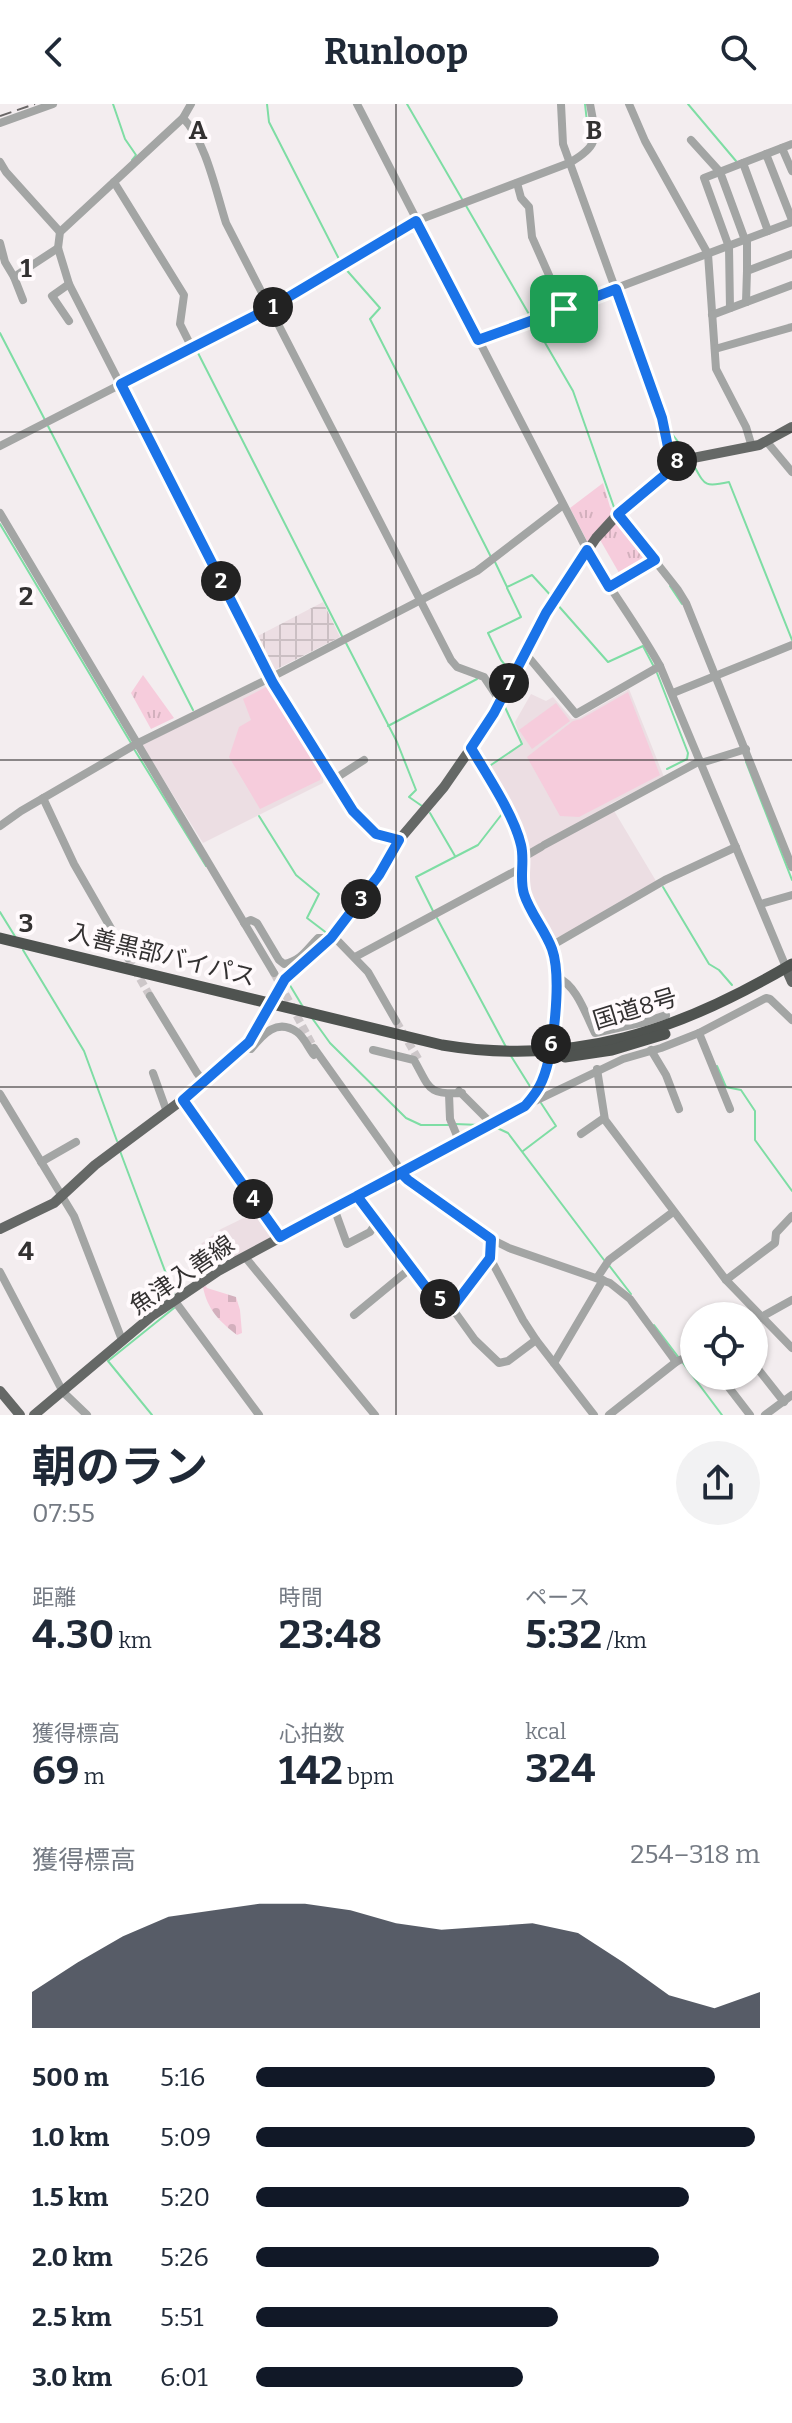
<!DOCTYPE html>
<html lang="ja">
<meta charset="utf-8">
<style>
:root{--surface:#fff;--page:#f2f2f3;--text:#1f2937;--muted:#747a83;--accent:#111827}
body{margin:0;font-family:Bitter,"Noto Sans JP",serif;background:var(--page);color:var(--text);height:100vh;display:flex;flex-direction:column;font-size:30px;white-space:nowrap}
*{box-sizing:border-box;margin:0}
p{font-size:26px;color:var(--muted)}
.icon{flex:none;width:44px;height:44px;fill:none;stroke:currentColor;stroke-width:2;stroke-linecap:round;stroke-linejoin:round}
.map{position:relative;height:1311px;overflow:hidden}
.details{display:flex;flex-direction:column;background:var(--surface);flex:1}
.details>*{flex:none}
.fabs{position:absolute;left:680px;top:1198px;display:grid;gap:16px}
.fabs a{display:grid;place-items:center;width:88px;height:88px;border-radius:50%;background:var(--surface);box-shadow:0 2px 6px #0004;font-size:40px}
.pin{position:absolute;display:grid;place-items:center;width:68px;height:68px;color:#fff;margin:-34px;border-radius:16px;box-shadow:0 4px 12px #0006}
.km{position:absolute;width:40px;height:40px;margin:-20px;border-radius:50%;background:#222;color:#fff;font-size:22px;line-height:40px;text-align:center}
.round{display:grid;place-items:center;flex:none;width:84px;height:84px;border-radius:42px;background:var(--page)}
.overview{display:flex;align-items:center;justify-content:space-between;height:136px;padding:0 32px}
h1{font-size:44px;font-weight:700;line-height:60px}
.metrics{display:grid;grid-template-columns:repeat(3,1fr);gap:12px;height:136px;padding:8px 32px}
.metrics div{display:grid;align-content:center}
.metrics b{font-size:40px;font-weight:700}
.metrics small{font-size:22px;font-weight:400}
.metrics p{font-size:22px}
.chart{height:224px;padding:16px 32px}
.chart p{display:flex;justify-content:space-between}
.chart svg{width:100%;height:144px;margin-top:8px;fill:var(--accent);opacity:.7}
ul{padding:0 32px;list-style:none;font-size:26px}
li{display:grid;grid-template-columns:128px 96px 1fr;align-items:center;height:60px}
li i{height:20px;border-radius:10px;background:var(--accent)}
header{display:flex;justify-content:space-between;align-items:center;height:104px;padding:0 32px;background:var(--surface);font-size:36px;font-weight:700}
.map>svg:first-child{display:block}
.built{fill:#ecdee3}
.industrial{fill:url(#industrial-grid)}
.grass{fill:url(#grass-tufts)}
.cemetery{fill:url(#cemetery-stones)}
.pitch{fill:#f6ccdc}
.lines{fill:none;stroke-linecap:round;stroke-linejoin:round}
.stream{stroke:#7edda4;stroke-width:2}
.minor-tunnel{stroke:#cdc7c9;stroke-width:8;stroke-dasharray:8 4;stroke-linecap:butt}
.minor{stroke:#a3a5a4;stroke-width:8}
.major{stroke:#656866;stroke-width:10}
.highway{stroke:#4f5350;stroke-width:11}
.rail{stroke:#6a6767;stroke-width:2;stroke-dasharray:12 6;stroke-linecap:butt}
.route-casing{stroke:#fff;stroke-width:16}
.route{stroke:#1a73e8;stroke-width:10}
.grid{fill:none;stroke:#333131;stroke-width:2;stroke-opacity:0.55}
.labels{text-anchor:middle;stroke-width:8;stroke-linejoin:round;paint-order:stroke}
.street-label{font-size:24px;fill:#333131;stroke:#fffafc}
.grid-label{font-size:26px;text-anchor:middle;font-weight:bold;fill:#333131;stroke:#fffafc;stroke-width:8;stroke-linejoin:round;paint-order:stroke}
</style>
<header><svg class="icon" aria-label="back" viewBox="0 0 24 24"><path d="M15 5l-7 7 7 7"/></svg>Runloop<svg class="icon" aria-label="search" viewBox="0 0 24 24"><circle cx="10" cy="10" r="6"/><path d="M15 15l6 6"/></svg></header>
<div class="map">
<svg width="792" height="1311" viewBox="0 0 792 1311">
<defs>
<pattern id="industrial-grid" width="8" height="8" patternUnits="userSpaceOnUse" patternTransform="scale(2)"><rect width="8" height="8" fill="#ecdee3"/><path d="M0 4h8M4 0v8" fill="none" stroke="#cbbfc3"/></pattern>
<pattern id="grass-tufts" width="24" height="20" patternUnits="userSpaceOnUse" patternTransform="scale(2)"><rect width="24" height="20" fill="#f6ccdc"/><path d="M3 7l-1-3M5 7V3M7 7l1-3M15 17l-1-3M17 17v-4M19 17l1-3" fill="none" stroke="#d3b0bd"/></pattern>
<pattern id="cemetery-stones" width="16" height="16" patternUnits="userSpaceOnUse" patternTransform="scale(2)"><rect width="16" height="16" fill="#f6ccdc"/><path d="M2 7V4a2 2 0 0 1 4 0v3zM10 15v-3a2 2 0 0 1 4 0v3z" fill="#d3b0bd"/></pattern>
</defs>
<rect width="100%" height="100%" fill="#f3edef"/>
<g class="built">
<polygon points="269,579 324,669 323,679 203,739 142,641"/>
<polygon points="629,585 664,673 610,700 656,777 585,820 552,836 529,790 525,740 487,663 523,640 515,618 531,590 546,597 553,593 572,615 579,614"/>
<polygon points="258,1107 276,1130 200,1173 186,1151 221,1125"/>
</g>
<polygon class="industrial" points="323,498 340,533 271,568 254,534"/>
<g class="grass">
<polygon points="603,379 610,403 615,409 591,438 587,437 570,404"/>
<polygon points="618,413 650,457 622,474 599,434"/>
<polygon points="143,571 174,614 151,625 131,589"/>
</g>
<path class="cemetery" d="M206,1182L207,1184L236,1193L240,1206L242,1229L237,1231C220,1218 207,1205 203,1183Z"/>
<g class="pitch">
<polygon points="268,582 322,667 320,676 260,705 229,653 239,623 251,616 243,595"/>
<polygon points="628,588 660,671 579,713 560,712 527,653 573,617 581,615"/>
<polygon points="556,599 570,617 532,645 519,626"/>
</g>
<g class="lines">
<g class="stream">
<polyline points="113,0 125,35 136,51 132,56"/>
<polyline points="267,0 269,18 340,157"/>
<polyline points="407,0 462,95"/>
<polyline points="585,0 589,36"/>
<polyline points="688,0 736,57"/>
<polyline points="465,100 530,212"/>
<polyline points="343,162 380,204 370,215 491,453"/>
<polyline points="533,218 573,287 615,406"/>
<polyline points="0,229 45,316"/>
<polyline points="197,247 343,534"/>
<polyline points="656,285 667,316 666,320"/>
<polyline points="48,322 193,606"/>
<polyline points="669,326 689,352"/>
<path d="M692,358C705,381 703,384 729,378L792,536"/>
<polyline points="0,420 131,639"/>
<polyline points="495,458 507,483 532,471 553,494"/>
<polyline points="670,482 682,500"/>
<polyline points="507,484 521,513 488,529 501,556 510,567"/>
<polyline points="556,499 608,558 643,542 654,563"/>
<polyline points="346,539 397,638 416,686 409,693 422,702"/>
<polyline points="657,569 688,649 687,655 667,665"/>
<polyline points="388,622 477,575"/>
<polyline points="134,645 206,762"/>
<polyline points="746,658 792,776"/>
<polyline points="493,672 488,663 522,640 504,601"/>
<polyline points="501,688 507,700"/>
<polyline points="430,709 455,752"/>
<polyline points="259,712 296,771 319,790 307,814 328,830"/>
<polyline points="663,783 709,860 719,866 732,881"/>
<polyline points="0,808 16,834"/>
<polyline points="434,809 416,773 478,741 502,710"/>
<polyline points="437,814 506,943"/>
<polyline points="23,846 84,947 117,1037"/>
<polyline points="288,878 303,903"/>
<polyline points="312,914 330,939 406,1014 421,1021 449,1021"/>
<polyline points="511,952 531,984"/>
<polyline points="717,962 726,983 741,986 755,1007 755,1036 792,1087"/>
<polyline points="455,1020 480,1021"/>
<polyline points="495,1023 508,1029 604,1156"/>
<polyline points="120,1047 174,1191"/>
<polyline points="523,1047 556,1022 541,999"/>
<polyline points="608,1160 631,1190"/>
<polyline points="654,1221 679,1254"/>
<polyline points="683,1259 722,1311"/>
<polyline points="152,1311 108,1257 174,1204"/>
</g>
<g class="minor-tunnel">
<polyline points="128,854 150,892"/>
<polyline points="274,869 314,944"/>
<polyline points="396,917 420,958"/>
</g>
<g class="minor">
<polyline points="191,0 183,14 60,128 58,144 69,180 273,579 353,707 376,730 399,736"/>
<path d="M357,0L587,446C610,486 638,522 660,562L788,868"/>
<polyline points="561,0 563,40 662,314 668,343 679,359"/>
<polyline points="629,0 645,37 708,150 716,265 746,323 752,343"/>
<path d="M183,14C206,37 216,88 226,119L451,556L457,563L484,573L500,597"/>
<polyline points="0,19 53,0"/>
<polyline points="691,36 720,68 745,136"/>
<polyline points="782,44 792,67"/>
<polyline points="766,50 792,116"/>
<polyline points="0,58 6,68 60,128"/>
<polyline points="743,59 768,127"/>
<polyline points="114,78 184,191 180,220 192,244"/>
<polyline points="517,79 521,94 529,103 532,133 564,205"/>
<polyline points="747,136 747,167"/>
<polyline points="0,139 5,158 14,173 58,144"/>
<polyline points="14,173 23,196"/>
<polyline points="746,198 747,167 792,150"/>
<polyline points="730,204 729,143 704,74 792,40"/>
<polyline points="712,211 792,181"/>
<polyline points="69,217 52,192 69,180"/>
<polyline points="478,236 792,118"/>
<polyline points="715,245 792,223"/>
<polyline points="767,338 792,368"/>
<path d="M0,342L270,204L416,117L569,59C601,41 596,33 590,0"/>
<polyline points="0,409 274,869"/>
<polyline points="618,410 678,486 686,499 792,763"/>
<polyline points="609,483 628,474 655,456"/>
<polyline points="525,549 576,610 660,562"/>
<polyline points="673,589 792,541"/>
<polyline points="471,644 493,680 518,734 522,744 524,791 551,842 556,859 556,890 549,948"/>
<polyline points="701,659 746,645"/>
<polyline points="333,676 364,656"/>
<polyline points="43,694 74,760 128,854"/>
<polyline points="0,722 21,707 138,639 270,574 477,467 563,401"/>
<polyline points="544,741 700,657"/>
<polyline points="522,754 541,743"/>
<polyline points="761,800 792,791"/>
<path d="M244,819L251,816L257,819L279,856L284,860C301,857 307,845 318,834H331L338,837L368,868L396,917"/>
<polyline points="551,842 665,776 736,743"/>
<polyline points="355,853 521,764"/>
<path d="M557,873C577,882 585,909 595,929L645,918L666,911"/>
<polyline points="150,892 197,969 205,979"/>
<polyline points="699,929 730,1005"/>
<path d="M244,943L251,945C263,930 277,914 297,928C304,933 309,945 314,951"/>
<polyline points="314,944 408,1076 491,1135 509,1144 610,1179 630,1195 676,1258"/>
<path d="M373,946L414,956C430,984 427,991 462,989"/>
<polyline points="651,946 666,971 679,1005"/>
<polyline points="597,965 605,1016 726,1176 792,1244"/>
<polyline points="153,969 167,1008"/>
<polyline points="459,987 492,1020"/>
<polyline points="0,990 74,1112 122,1236"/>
<polyline points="449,990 450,1015 460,1039"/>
<polyline points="183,996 280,1133"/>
<polyline points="529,1000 623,955 661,944 699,929 766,894 770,895 792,916"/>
<polyline points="581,1030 604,1014"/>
<polyline points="41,1058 76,1038"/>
<polyline points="357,1092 431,1190 452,1204 475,1236 499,1259 508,1257 536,1236"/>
<polyline points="334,1104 347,1140 370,1128 376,1119"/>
<polyline points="491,1135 490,1154 523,1216 536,1236 594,1311"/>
<polyline points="245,1153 375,1311"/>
<polyline points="0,1168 63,1288 87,1311"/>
<polyline points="597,1174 609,1156 673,1108"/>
<polyline points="726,1176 775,1139 776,1129 792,1112"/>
<polyline points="174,1196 259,1311"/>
<polyline points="452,1204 490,1154"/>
<polyline points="354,1211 411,1164"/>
<polyline points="754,1217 792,1196"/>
<polyline points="554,1259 603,1176"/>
<polyline points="754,1260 784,1298"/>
<polyline points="720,1272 750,1311"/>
<polyline points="609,1311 676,1258 694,1249"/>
<polyline points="765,1311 792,1291"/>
</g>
<g class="major">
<polyline points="788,869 792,878"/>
<polyline points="0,1125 54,1099 95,1061 205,979 249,938 285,875 331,834 379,771 399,736 444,683 491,615 534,531 554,496 596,434 618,410 669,365 688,355 759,341 792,323"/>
<polyline points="0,1287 20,1311"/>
<path d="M34,1311L153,1211L218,1167L525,1002C539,986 546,970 549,948"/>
</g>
<g class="highway">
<path d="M0,834L442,941C574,963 679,927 792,860"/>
<polyline points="565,953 612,946 665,930"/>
</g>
<polyline class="rail" points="0,12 35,0"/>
</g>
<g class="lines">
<g class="route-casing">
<path id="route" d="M564,205L478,236L416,117L270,204L121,280L273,579L353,707L376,730L399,736L379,771L331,834L285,875L249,938L183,996L280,1133C320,1111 361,1090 401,1069L408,1076L491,1135L490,1154L452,1204L431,1190L357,1092L525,1002C532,994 538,987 542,977C554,949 562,873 552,845C545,826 530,809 524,790C519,774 525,757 521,741C514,711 487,671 471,644L494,609L546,509L587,446L609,483L655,456L618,410L679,359L668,343L662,314L616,185L564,205"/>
</g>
<use href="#route" class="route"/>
</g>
<path class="grid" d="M396,0V1311M0,328H792M0,656H792M0,983H792"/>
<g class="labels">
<g class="street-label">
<text transform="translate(162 851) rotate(14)" y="8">入善黒部バイパス</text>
<text transform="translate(635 905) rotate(-17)" y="8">国道8号</text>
<text transform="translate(182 1171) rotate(-34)" y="8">魚津入善線</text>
</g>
</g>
<g class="grid-label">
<text x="198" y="35">A</text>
<text x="594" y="35">B</text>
<text x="26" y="173">1</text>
<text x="26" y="501">2</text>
<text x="26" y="828">3</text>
<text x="26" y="1156">4</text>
</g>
</svg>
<div class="fabs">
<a><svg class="icon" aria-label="locate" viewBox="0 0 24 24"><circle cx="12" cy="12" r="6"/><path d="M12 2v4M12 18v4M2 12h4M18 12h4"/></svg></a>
</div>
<div class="pin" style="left:564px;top:205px;background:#1e9e55"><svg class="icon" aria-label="arrive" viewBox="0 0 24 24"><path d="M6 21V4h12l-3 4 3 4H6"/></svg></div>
<b class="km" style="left:273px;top:203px">1</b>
<b class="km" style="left:221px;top:477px">2</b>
<b class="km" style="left:361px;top:795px">3</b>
<b class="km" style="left:253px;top:1095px">4</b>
<b class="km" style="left:440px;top:1195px">5</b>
<b class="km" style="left:551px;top:940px">6</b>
<b class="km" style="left:509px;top:579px">7</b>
<b class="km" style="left:677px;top:357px">8</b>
</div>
<section class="details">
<div class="overview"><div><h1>朝のラン</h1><p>07:55</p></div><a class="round"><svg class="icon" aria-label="share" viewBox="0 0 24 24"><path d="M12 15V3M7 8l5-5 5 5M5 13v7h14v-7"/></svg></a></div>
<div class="metrics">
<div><p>距離</p><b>4.30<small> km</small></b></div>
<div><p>時間</p><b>23:48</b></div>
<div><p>ペース</p><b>5:32<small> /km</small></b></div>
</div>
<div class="metrics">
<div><p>獲得標高</p><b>69<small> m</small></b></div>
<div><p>心拍数</p><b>142<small> bpm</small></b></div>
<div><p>kcal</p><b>324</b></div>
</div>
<div class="chart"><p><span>獲得標高</span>254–318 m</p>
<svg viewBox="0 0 160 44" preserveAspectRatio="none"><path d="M0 44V33L10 24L20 16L30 10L40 8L50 6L60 6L70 8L80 12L90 14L100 13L110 12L120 15L130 24L140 34L150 38L160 33V44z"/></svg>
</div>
<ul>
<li><b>500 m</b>5:16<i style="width:91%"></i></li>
<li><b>1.0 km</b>5:09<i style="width:99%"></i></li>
<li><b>1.5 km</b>5:20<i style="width:86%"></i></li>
<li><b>2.0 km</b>5:26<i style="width:80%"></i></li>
<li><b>2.5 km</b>5:51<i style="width:60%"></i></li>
<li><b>3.0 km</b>6:01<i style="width:53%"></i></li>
</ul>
</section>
